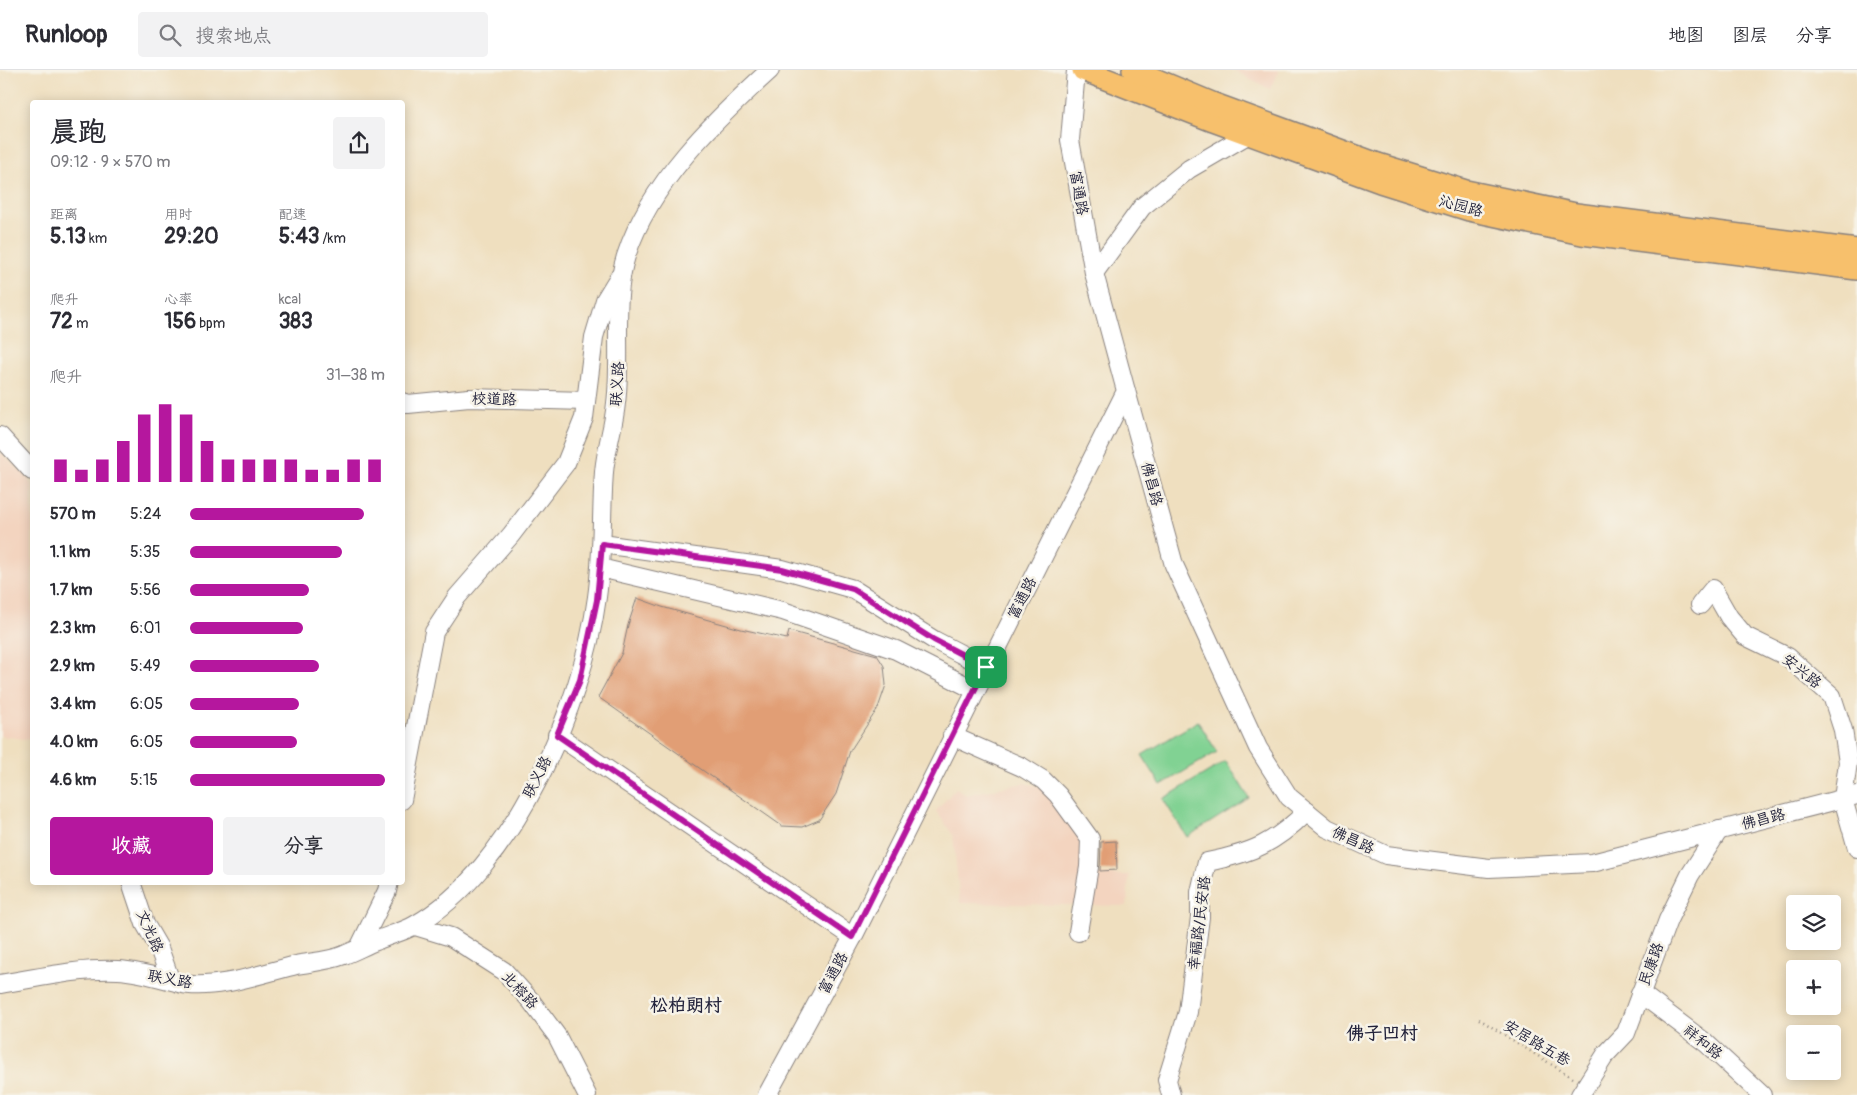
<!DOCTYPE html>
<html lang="zh">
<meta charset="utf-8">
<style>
:root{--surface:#fff;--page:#f2f2f3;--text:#2b2b33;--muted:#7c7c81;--line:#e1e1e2;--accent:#b5179e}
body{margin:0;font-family:Pangolin,"LXGW WenKai TC",sans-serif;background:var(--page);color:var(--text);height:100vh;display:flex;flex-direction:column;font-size:19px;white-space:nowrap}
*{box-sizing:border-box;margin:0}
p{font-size:16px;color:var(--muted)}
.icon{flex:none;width:28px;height:28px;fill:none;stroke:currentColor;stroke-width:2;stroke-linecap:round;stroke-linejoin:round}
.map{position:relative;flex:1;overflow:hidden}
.details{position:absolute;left:30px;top:30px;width:375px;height:785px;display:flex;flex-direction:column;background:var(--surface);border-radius:5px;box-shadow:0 2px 12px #0003}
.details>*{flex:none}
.tools{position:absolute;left:1786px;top:825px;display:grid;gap:10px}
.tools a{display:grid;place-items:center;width:55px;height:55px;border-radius:5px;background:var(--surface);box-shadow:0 2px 12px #0003;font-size:25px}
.pin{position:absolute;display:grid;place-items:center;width:42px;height:42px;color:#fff;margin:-21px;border-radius:10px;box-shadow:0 2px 8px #0006}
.round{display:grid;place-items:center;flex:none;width:52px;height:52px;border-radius:5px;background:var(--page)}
.head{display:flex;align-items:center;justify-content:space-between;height:85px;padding:0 20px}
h1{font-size:28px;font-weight:800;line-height:38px}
.stats{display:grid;grid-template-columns:repeat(3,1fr);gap:8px;height:85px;padding:5px 20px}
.stats div{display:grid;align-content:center}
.stats b{font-size:21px;font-weight:800}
.stats small{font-size:14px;font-weight:400}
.stats p{font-size:14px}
.chart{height:140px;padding:10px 20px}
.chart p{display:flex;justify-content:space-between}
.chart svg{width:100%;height:90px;margin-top:5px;stroke:var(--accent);stroke-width:6}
.cta{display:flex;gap:10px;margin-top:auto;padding:10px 20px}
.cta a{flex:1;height:58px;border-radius:5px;background:var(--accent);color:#fff;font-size:20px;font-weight:800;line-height:58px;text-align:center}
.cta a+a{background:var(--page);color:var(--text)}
ul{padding:0 20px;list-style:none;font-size:16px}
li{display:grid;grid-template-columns:80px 60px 1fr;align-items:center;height:38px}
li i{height:12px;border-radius:6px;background:var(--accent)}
header{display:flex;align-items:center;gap:30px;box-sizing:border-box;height:70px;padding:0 25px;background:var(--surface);border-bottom:1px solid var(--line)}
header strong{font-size:24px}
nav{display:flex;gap:28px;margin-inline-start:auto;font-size:18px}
.search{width:350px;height:45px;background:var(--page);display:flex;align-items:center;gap:12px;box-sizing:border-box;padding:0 18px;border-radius:5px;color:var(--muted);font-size:19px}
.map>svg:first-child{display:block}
.built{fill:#f3d4bf}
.green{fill:#81d293;stroke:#527a67}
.building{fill:#e19e75}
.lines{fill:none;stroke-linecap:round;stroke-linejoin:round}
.minor-casing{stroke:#88807d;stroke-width:20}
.major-casing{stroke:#88807d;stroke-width:24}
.path{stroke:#88807d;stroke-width:2.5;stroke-dasharray:1 4;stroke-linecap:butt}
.minor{stroke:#fff;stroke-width:18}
.major{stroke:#f7c06c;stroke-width:21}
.route-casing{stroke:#fff;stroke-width:10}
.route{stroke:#b5179e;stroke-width:6}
.labels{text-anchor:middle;stroke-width:5;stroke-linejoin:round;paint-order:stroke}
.street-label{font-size:15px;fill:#22223b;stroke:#f7f3e8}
.quarter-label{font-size:18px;font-weight:bold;fill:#22223b;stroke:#f7f3e8}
</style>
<header>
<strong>Runloop</strong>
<div class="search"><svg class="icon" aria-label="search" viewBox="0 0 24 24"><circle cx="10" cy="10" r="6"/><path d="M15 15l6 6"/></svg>搜索地点</div>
<nav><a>地图</a><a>图层</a><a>分享</a></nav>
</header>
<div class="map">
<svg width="1857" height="1025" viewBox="0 0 1857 1025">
<rect width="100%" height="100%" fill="#f7f3e8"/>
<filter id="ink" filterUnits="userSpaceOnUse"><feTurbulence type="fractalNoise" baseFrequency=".02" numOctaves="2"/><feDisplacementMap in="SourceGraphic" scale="10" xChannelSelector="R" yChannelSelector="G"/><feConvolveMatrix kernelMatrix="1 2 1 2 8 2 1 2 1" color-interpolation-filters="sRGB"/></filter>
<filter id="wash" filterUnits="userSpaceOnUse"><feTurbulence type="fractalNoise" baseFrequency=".0096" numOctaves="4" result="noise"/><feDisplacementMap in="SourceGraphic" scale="20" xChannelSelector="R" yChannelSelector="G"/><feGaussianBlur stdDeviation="1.12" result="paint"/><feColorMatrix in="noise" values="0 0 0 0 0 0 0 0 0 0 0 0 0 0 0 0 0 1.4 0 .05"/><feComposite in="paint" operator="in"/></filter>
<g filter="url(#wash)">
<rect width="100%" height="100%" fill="#efdfbf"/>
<g class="built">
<polygon points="1233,0 1279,0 1270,19"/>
<polygon points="0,382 25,405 32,416 32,670 0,666"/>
<polygon points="1024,713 1045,718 1084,772 1083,804 1129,805 1127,836 960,833 953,765 936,741 956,718 966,725"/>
</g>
<g class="green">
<polygon points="1198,651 1217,682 1161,715 1142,685"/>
<polygon points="1226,691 1249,728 1187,767 1163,729"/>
</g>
<g id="blocks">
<g class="building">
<polygon points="637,528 662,537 741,559 787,569 789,561 877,585 884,596 886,615 878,638 850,681 836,724 819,750 802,757 782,756 598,627 622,583 628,555"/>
<polygon points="1116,771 1117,800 1100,801 1101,772"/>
</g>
</g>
</g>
<g filter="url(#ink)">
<use href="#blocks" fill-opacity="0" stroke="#88807d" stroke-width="1"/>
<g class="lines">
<g class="minor-casing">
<g id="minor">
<polyline points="1094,203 1142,137 1189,99 1249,64"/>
<polyline points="1126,321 1174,495 1258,678 1289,727 1327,758 1386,785 1489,798 1592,793 1857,725"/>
<polyline points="402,332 408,334 469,328 586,331"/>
<polyline points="0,366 32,401"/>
<polyline points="602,474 782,499 853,519 934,570 986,597"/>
<polyline points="600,498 783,541 896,580 975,620"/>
<polyline points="1700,535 1713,519 1729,547 1745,566 1788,587 1832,626 1843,660 1848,692 1843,729 1857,778"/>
<polyline points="557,665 853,867"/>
<polyline points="952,666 1022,697 1043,710 1058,725 1090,769 1089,797 1078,862"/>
<polyline points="402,730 434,562 457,527 511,465 566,393 584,348 594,267 605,230 619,207"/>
<polyline points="131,812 145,854 159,878 170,909"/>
<polyline points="415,856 451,867 504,901 531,931 557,966 587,1025"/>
<polyline points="359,878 387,821 389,812"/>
<path d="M0,914C38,908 79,898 118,900C139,901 160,908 179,913C211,922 264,903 296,895C312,892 329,891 344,885C355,881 365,875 376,871C389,865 403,862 415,855C513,800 583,635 597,527C603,486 601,443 604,402C606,378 614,356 616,333C622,287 612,229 626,186C650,112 714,51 770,0"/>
<polyline points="1640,923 1706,973 1762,1025"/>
<polyline points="767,1025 853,867 1126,321 1094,203 1070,70 1076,0"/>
<path d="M1171,1025L1167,1010L1188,942L1200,847V822L1207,792C1252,783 1274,774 1307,741"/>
<polyline points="1580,1025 1606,984 1626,963 1668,850 1690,805 1719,760"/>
</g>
</g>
<g class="major-casing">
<g id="major">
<polyline points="1083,0 1213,51 1380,112 1469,140 1582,164 1857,199"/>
<polyline points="1133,0 1212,33 1378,94 1466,121 1576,144 1857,180"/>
</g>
</g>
<polyline class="path" points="1479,949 1573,1008"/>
<use href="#minor" class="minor"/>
<use href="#major" class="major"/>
</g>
</g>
<g class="lines" filter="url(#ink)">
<g class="route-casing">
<polygon id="route" points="602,474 782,499 853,519 934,570 986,597 852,867 557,665 580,610 597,530"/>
</g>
<use href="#route" class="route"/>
</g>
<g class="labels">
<g class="street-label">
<text transform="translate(1079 123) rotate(80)" y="5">富通路</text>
<text transform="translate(1461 136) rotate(15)" y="5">沁园路</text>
<text transform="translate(617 314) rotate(-86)" y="5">联义路</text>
<text transform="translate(494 329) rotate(1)" y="5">校道路</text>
<text transform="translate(1152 414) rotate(75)" y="5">佛昌路</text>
<text transform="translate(1022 528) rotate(-63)" y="5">富通路</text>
<text transform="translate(1802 601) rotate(39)" y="5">安兴路</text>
<text transform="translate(537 707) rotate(-63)" y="5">联义路</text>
<text transform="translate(1763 749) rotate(-14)" y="5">佛昌路</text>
<text transform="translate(1353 770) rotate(25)" y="5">佛昌路</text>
<text transform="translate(1199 853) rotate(-83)" y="5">幸福路/民安路</text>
<text transform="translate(150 861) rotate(66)" y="5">文光路</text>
<text transform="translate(1651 894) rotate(-70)" y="5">民康路</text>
<text transform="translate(833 903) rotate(-62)" y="5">富通路</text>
<text transform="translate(170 909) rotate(10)" y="5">联义路</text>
<text transform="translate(520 920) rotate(47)" y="5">北榕路</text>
<text transform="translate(1703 972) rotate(39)" y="5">祥和路</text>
<text transform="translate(1537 973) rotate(31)" y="5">安居路五巷</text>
</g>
<g class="quarter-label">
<text x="686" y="941">松柏朗村</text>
<text x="1382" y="969">佛子凹村</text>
</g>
</g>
</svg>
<div class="tools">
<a><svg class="icon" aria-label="layers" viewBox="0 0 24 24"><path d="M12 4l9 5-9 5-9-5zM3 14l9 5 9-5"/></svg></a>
<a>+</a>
<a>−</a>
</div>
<div class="pin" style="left:986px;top:597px;background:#1e9e55"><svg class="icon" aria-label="arrive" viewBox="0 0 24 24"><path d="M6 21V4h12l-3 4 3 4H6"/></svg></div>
<section class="details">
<div class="head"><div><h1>晨跑</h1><p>09:12 · 9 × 570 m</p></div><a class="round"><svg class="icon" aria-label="share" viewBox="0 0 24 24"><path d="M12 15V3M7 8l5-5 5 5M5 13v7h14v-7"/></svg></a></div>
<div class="stats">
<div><p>距离</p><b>5.13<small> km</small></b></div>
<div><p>用时</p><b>29:20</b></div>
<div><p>配速</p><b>5:43<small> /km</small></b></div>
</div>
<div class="stats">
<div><p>爬升</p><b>72<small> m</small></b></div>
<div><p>心率</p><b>156<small> bpm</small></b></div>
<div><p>kcal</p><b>383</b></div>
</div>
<div class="chart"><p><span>爬升</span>31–38 m</p>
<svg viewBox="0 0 160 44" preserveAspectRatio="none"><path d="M5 44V33M15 44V38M25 44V33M35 44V24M45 44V11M55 44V6M65 44V11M75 44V24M85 44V33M95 44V33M105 44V33M115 44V33M125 44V38M135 44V38M145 44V33M155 44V33"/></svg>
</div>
<ul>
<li><b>570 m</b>5:24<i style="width:89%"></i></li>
<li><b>1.1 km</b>5:35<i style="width:78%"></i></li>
<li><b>1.7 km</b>5:56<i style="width:61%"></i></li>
<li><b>2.3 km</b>6:01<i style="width:58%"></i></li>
<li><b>2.9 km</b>5:49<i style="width:66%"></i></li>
<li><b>3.4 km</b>6:05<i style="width:56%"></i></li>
<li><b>4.0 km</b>6:05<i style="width:55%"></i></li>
<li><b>4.6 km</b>5:15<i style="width:100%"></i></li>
</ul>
<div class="cta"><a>收藏</a><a>分享</a></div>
</section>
</div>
